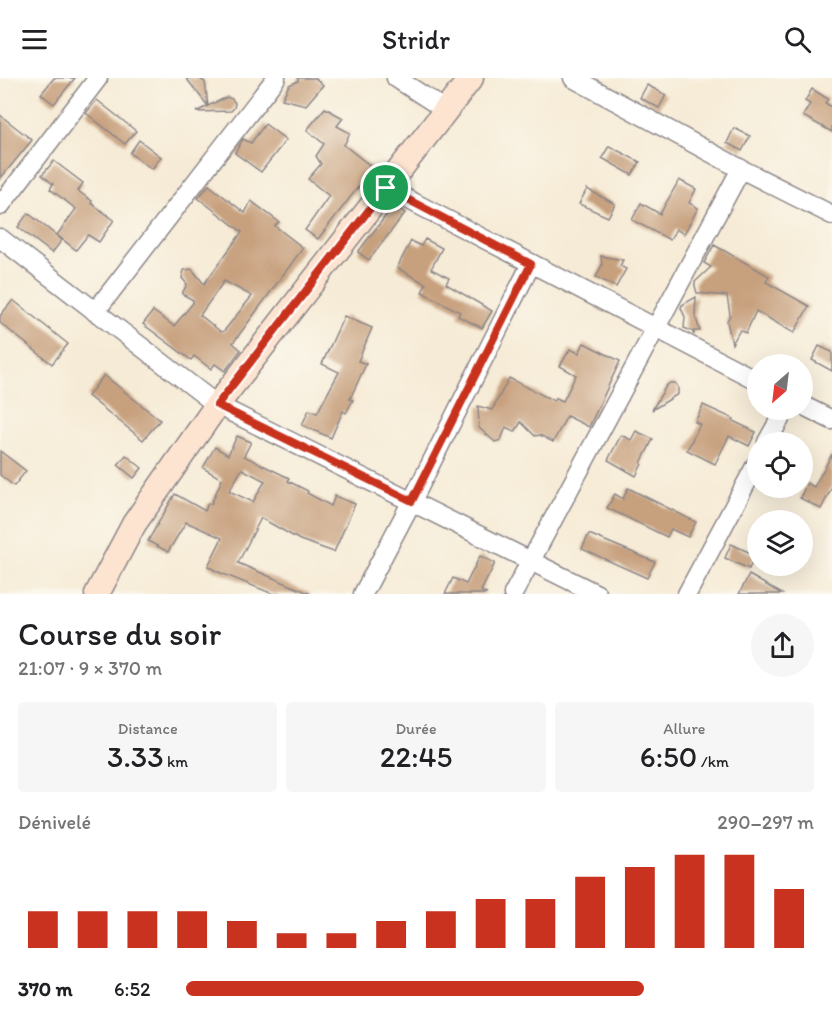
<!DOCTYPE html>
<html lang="fr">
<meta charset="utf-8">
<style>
:root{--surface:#fff;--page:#f6f6f6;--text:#202124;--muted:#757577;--accent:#c8321e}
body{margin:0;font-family:Itim,sans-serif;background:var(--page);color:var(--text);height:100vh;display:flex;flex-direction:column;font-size:22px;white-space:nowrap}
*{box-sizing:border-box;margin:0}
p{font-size:20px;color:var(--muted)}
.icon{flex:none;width:33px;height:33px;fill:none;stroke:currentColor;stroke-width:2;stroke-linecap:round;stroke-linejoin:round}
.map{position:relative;height:516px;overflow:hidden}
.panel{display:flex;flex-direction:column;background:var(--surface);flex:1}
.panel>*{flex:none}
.needle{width:39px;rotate:208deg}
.buttons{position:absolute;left:747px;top:276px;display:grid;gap:12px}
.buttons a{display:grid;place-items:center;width:66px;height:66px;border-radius:50%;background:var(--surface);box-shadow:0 6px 24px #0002;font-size:30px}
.pin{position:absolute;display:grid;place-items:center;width:51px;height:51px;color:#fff;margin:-26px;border:3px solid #fff;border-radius:50%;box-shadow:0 2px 6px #0007}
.round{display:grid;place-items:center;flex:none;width:63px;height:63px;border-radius:32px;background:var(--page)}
.head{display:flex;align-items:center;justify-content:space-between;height:102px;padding:0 18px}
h1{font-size:33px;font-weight:600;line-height:45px}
.metrics{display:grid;grid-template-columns:repeat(3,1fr);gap:9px;height:102px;padding:6px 18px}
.metrics div{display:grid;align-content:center;border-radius:6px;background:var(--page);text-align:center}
.metrics b{font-size:30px;font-weight:600}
.metrics small{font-size:16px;font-weight:400}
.metrics p{font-size:16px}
.chart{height:168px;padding:12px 18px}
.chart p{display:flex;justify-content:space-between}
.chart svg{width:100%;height:108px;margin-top:6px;stroke:var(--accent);stroke-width:6}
ul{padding:0 18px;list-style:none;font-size:20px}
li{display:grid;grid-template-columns:96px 72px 1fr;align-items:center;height:45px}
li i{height:15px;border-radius:8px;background:var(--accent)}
header{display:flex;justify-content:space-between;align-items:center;height:78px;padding:0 18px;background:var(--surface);font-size:27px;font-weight:600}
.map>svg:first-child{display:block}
.building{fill:#c7a07e;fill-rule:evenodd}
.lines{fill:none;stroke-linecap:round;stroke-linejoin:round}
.minor-casing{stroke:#8c8688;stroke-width:21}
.secondary-casing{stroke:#8c8688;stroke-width:27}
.minor{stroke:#fff;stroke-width:18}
.secondary{stroke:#fde4d1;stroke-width:24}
.route-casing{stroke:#fff;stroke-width:12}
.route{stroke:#c8321e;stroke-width:8}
</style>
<header><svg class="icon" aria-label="menu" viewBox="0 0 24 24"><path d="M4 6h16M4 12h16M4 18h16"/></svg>Stridr<svg class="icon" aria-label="search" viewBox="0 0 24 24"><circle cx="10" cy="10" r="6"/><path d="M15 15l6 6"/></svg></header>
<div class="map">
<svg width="832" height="516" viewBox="0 0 832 516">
<rect width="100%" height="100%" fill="#fbf7ec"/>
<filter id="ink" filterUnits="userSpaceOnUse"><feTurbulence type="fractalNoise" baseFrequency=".0167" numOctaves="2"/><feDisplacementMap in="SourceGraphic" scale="12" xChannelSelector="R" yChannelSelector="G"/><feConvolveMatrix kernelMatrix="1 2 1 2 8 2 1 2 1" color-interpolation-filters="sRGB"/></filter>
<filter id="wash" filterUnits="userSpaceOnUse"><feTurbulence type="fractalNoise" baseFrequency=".008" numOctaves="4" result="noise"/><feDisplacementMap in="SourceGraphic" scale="24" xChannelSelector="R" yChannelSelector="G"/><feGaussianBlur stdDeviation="1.35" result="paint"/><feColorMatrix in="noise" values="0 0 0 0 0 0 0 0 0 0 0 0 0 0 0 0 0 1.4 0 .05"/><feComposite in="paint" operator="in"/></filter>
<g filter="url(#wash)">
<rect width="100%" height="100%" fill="#f6ebd6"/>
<g id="blocks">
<g class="building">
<polygon points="54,0 75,0 54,26 41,16"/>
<polygon points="186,0 198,0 205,4 208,28 227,19 232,21 235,25 234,30 231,33 196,34 208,28"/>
<polygon points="298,0 315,0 323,7 306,27 282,21 289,7 298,3"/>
<polygon points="647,7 666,17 659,30 640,20"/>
<polygon points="812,11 828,21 825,25 832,29 832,54 803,38 810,26 805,23"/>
<polygon points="97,22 136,53 125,66 86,35"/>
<polygon points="325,30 343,40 337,48 350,55 344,67 373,90 318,161 305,152 329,118 308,101 321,86 316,78 324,66 307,52"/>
<polygon points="0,37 32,62 0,101"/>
<polygon points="265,46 286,62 261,94 235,75 243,61 251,65"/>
<polygon points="734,50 750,58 742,73 727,65"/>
<polygon points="139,62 161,79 152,91 130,75"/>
<polygon points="609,68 640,84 632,97 602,80"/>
<polygon points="54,83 83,105 78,113 92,123 91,125 114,142 99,164 88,157 76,172 57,157 76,131 50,111 53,106 42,97"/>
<polygon points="679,102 696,111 689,125 698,130 684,156 676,151 670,162 632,142 641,125 660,136"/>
<path d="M209,107L245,135L251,123L279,144L275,148L303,170L233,265L241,272L225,293L215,286L211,291L194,278L191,282L143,246L153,233L174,248L193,225V222L182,216L187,206L182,200L184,192L192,191L204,206L242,154L198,120ZM224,203L252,218L224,253L221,254L200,237Z"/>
<polygon points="587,111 615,126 608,139 579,126"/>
<polygon points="394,127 405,135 369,182 358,174"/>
<polygon points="28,135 62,162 52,175 18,149"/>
<polygon points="425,161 442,170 431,191 449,200 446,206 492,233 482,250 458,238 460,234 422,214 426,206 397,190 411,163 421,168"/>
<polygon points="714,167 769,198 766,204 809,228 794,255 756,233 746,255 740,252 732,266 727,243 730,237 727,218 697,215 695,208 695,204 711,189 704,185"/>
<polygon points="601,178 623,182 620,188 626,191 616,209 596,199 602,187"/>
<polygon points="696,219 695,237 700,253 694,253 694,257 692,253 684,250 685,239 681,230 682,227"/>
<polygon points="13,222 68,266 52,286 0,245 0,238"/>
<polygon points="344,238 372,250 358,283 366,286 350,321 353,322 346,335 343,333 331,360 302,347 309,332 317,335 339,294 322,286"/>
<polygon points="584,265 620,283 589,349 567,338 553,364 540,357 535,358 521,344 515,354 506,349 501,362 495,364 479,350 478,328 492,332 509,300 554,323 556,320 563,323 576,297 560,288 570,271 579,275"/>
<polygon points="819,268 832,274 832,293 812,282"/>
<polygon points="104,297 160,342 143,362 88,318"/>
<polygon points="670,305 675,305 678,309 678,316 652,332 666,308"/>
<polygon points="703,327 734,341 733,343 756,354 749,368 729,358 715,386 687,372 700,346 695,344"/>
<polygon points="636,353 653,361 641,385 642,386 636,398 608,382 621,357 631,362"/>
<path d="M237,358L251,364L244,378L289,400L288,403L308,413L307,415L331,428L335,418L355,426L334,474L300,462L261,440L238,485L311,516H273L216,493L208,488L222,460L186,444L168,474L148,463L175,416L205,433L208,425L211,426L222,401L203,390L215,369L228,377ZM242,391L265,403L253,424L229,413Z"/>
<polygon points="0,373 26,393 14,408 0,397"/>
<polygon points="832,376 832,409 821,431 800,420 807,405 814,409"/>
<polygon points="126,377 142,390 134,400 118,387"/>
<polygon points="628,410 696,444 688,459 671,451 667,459 607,430 615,416 623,421"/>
<polygon points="589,456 655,484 647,500 582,471"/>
<polygon points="731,466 755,477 749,491 725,480"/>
<polygon points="480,478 495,485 481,513 487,516 445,516 453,500 466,506"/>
<polygon points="749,497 782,516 739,516"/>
</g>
</g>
</g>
<g filter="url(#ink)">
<use href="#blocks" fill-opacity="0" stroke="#8c8688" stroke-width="1.5"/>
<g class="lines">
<g class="minor-casing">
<g id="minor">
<polyline points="396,0 447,33"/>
<polyline points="573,0 741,91 832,137"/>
<polyline points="386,110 758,303"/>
<polyline points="0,128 98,0"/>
<polyline points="0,160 217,327 597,516"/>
<polyline points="95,234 276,0"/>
<polyline points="802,327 832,342"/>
<polyline points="767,364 785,332"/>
<polyline points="363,516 412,423 531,186"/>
<polyline points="513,516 741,91"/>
<polyline points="687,516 758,383"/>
</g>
</g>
<g class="secondary-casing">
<polyline id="secondary" points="97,516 134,446 217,327 471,0"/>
</g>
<use href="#minor" class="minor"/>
<use href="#secondary" class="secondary"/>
</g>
</g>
<g class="lines" filter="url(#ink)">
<g class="route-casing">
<polygon id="route" points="386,110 531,186 412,423 217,327"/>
</g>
<use href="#route" class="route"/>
</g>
</svg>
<div class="buttons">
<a><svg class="needle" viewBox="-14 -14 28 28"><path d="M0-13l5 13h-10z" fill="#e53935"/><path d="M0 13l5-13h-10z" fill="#757577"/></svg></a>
<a><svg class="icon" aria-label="locate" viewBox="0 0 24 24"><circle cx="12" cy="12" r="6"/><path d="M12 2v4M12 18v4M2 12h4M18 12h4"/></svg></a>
<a><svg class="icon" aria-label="layers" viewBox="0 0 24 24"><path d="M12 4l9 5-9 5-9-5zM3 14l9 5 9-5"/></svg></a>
</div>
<div class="pin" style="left:386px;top:110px;background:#1e9e55"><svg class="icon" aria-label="arrive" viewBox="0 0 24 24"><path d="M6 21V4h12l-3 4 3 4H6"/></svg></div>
</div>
<section class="panel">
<div class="head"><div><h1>Course du soir</h1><p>21:07 · 9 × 370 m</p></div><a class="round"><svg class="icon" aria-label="share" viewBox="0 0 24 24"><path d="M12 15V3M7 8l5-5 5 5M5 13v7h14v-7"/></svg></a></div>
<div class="metrics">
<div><p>Distance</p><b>3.33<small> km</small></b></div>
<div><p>Durée</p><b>22:45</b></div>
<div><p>Allure</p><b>6:50<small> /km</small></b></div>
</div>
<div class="chart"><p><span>Dénivelé</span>290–297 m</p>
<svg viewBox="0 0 160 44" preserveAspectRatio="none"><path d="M5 44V29M15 44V29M25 44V29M35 44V29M45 44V33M55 44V38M65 44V38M75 44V33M85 44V29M95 44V24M105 44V24M115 44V15M125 44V11M135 44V6M145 44V6M155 44V20"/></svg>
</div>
<ul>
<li><b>370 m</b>6:52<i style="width:73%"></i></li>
</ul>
</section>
